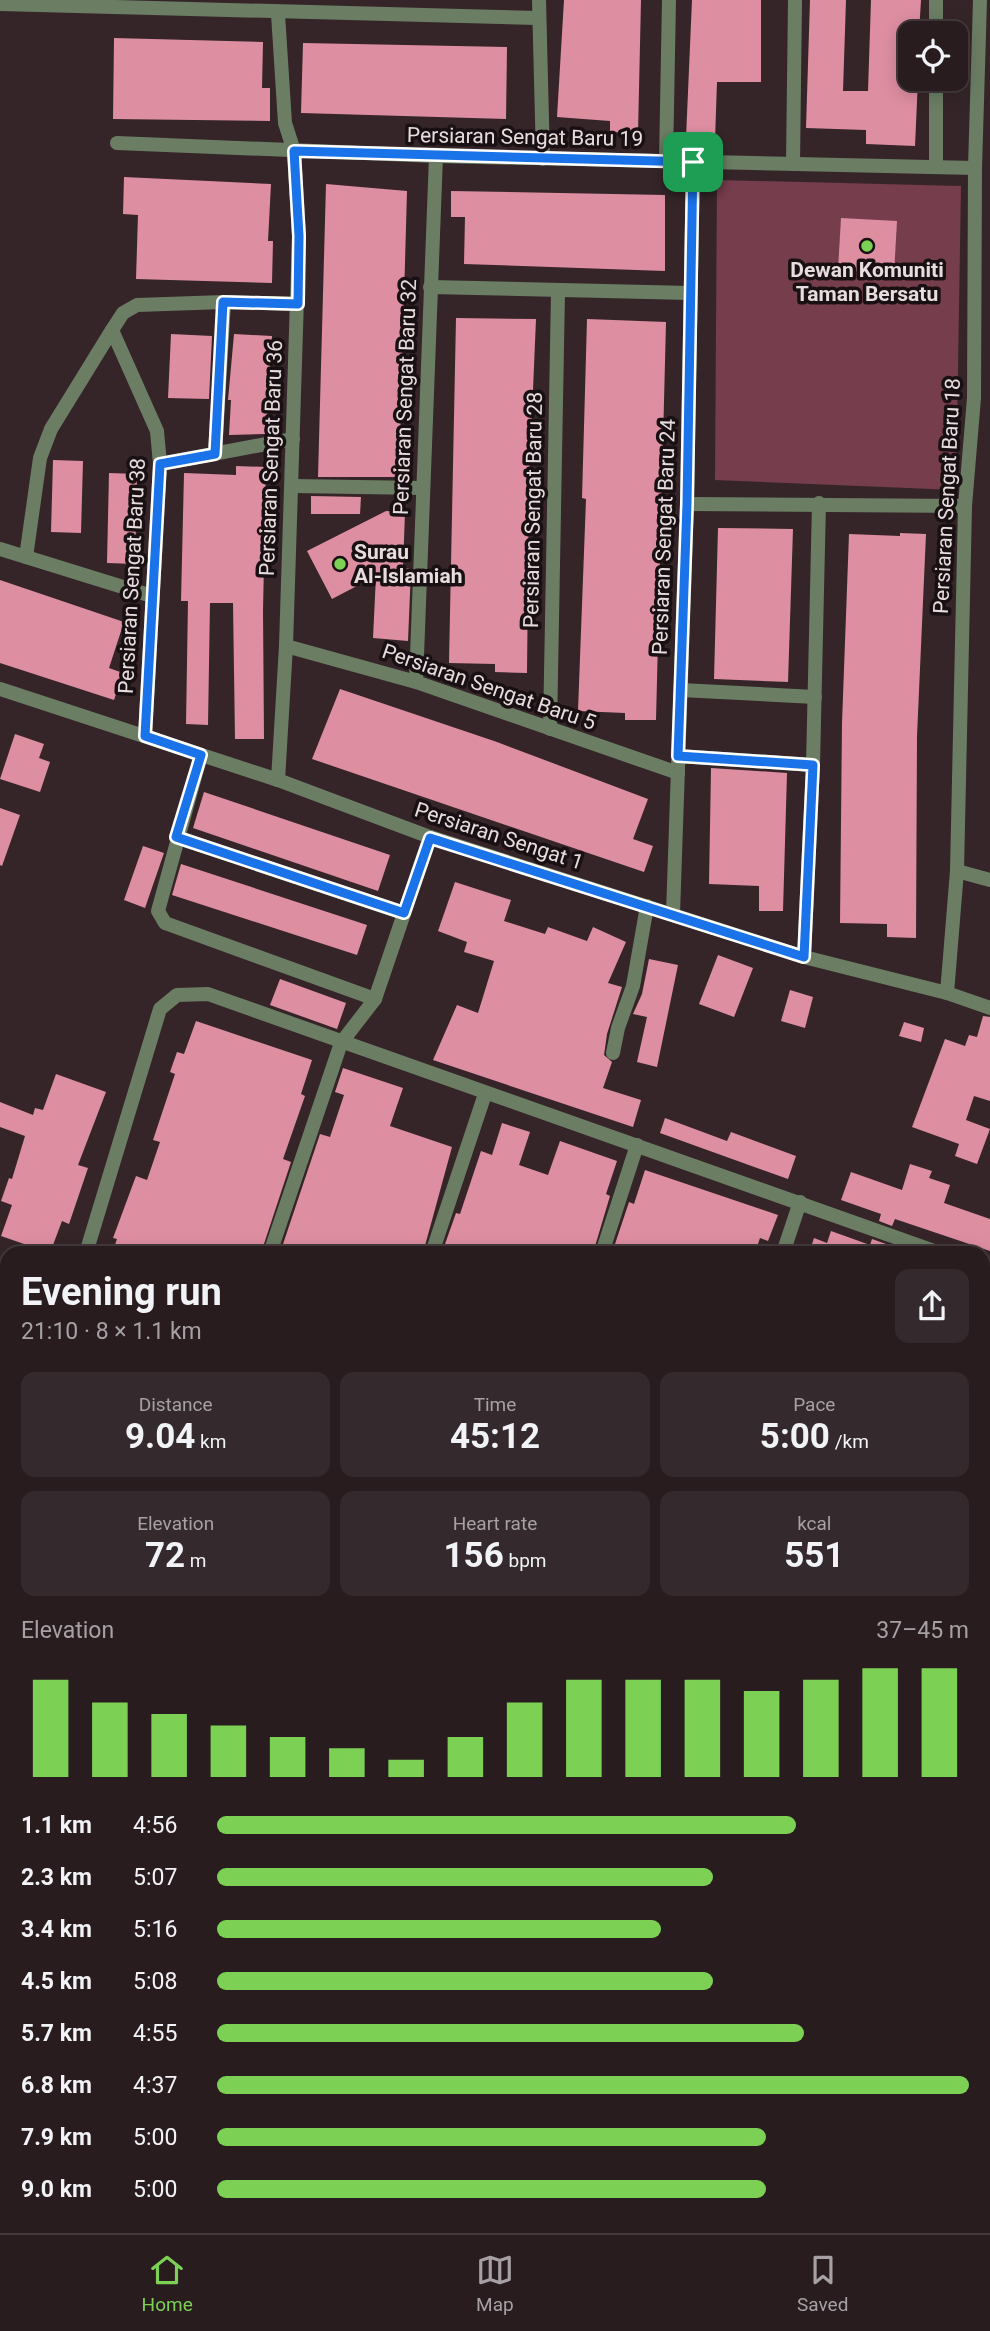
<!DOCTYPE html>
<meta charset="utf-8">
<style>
:root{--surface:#281c1f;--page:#34292c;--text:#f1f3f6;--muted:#a5a1a4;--line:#443a3d;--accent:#7cd154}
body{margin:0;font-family:Roboto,sans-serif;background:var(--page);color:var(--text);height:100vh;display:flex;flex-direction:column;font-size:26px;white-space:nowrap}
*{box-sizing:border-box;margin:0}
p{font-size:23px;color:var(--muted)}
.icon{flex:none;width:38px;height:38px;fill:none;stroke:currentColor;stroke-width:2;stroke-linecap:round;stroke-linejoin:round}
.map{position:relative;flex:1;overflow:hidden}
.details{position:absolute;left:0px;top:1246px;width:990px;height:987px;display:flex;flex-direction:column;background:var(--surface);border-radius:21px 21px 0 0;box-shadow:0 4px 18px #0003,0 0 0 2px var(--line)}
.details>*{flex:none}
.tools{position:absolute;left:898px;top:21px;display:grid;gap:14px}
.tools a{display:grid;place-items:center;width:70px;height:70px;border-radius:14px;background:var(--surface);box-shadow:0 4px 18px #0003,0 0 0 2px var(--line);font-size:35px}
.pin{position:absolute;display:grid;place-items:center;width:60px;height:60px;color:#fff;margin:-30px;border-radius:14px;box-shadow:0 4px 10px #0006}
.round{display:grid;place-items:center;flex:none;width:74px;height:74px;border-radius:14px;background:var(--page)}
.summary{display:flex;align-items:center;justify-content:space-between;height:119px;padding:0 21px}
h1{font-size:38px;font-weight:700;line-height:52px}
.stats{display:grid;grid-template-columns:repeat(3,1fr);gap:10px;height:119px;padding:7px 21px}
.stats div{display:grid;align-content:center;border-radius:14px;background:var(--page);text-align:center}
.stats b{font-size:35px;font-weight:700}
.stats small{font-size:19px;font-weight:400}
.stats p{font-size:19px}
.chart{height:196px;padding:14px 21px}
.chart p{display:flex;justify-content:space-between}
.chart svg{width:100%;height:126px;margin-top:7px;stroke:var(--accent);stroke-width:6}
ul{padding:0 21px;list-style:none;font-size:23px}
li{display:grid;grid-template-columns:112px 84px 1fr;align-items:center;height:52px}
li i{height:18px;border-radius:9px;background:var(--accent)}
.dock{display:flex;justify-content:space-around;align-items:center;height:98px;border-top:2px solid var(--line);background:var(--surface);font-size:19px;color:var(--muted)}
.dock a{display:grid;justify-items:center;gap:4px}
.dock .on{color:var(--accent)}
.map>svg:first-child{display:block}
.built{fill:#422c32}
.green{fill:#763d4c}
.building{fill:#de8ea1}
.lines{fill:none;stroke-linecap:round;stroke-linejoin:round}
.minor{stroke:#6b7e64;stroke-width:14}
.primary{stroke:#acd39c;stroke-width:18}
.route-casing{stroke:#fff;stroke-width:14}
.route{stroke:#1a73e8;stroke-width:9}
.poi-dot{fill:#7cd154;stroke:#181012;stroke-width:2.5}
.labels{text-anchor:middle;stroke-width:7;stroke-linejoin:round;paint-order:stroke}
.street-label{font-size:21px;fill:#e7dcde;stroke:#181012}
.poi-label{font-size:21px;font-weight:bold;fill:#e7dcde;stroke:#181012}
</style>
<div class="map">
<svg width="990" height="2233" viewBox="0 0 990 2233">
<rect width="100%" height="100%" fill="#352529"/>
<polygon class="built" points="984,1726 990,1728 990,2208 984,2206"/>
<polygon class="green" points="717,180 961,186 956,490 715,480"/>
<g class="building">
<polygon points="564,0 641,0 638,133 610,132 610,121 557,117"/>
<polygon points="692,0 761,0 761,82 717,82 715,140 686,138"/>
<polygon points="810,0 846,0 843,91 868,91 871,0 921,0 919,33 910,33 910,79 918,79 915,146 866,144 866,130 806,128"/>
<polygon points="114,38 263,42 262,88 270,88 270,121 113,119"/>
<polygon points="303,43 507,47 506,119 301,113"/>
<polygon points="124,177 271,184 268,241 273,241 272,283 136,279 138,215 123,214"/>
<polygon points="326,184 407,191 399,477 318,477"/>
<polygon points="451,191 665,195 665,271 464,264 465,217 451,217"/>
<polygon points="841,218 897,221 894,274 838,270"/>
<polygon points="456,318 536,319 529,485 527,673 495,672 495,664 449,663"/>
<polygon points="587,319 666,322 656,720 625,720 625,713 578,711 586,499 582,498"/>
<polygon points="171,334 212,336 209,399 168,398"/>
<polygon points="234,334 272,336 266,434 229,435 231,400 228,400"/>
<polygon points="53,460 83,461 81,533 51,532"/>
<polygon points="236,466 266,467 263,611 264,739 235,739 233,603 210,603 208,725 186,724 188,601 181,601 184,473 236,475"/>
<polygon points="109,473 137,474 135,564 107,563"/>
<polygon points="311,496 361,497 360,514 311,514"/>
<polygon points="386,511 405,512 403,568 411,569 408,641 373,638 376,576 332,599 307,551"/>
<polygon points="718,528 793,529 788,682 714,679"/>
<polygon points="900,533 926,534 917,736 916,938 887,937 887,924 840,923 842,723 849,534 900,536"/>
<polygon points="0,580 124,622 109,668 123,673 114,700 0,663"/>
<polygon points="340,689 497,742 648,799 633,839 653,846 644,872 312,759"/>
<polygon points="15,734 44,744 39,758 50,762 40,792 0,779"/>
<polygon points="711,768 787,773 783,911 759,911 759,886 709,884"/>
<polygon points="204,792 390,855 378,891 193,828"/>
<polygon points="0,808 20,815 2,866 0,865"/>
<polygon points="143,846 164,853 145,908 124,900"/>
<polygon points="181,864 367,925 357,955 172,895"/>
<polygon points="455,882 511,900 504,921 545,934 548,927 587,941 593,927 626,942 608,983 622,987 607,1034 604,1055 612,1062 603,1088 641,1100 633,1127 433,1060 457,1005 478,1013 494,961 464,952 467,942 438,931"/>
<polygon points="718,955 753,968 734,1017 699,1004"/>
<polygon points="649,959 678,965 657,1067 637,1062 647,1017 633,1014 642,994"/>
<polygon points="280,979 346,1003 337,1029 270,1005"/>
<polygon points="790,990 813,997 805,1028 781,1021"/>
<polygon points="983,1016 990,1017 990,1101 974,1096 966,1120 990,1129 977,1164 955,1156 959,1144 912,1127 945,1039 965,1046 969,1035 977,1037"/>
<polygon points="196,1021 312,1060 301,1094 305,1096 283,1159 291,1162 261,1253 112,1253 117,1239 113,1238 136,1176 147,1180 160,1142 153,1140 175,1074 170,1072 177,1052 184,1054"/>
<polygon points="904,1022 924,1028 921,1042 899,1036"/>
<polygon points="343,1068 403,1088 390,1126 452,1147 423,1253 366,1253 345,1246 343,1253 280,1253 320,1134 330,1137 344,1095 335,1092"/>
<polygon points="56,1074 106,1092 78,1165 88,1168 69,1224 62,1221 50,1253 1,1236 12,1205 1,1201 9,1178 12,1179 25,1136 0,1127 0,1102 33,1115 35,1108 43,1110"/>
<polygon points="665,1118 727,1141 731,1132 796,1156 788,1179 660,1133"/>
<polygon points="502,1123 530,1132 519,1165 548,1175 560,1141 617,1161 606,1194 610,1196 593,1253 473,1253 445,1244 456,1213 460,1214 481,1151 492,1155"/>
<polygon points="910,1164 932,1171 929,1178 950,1185 944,1203 990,1219 990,1251 895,1219 892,1226 879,1221 881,1214 841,1200 851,1172 902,1190"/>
<polygon points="645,1170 778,1215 768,1241 760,1238 755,1253 612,1253 629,1202 634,1204"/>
<polygon points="831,1231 870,1245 872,1239 886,1244 886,1253 809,1253 814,1238 827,1243"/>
</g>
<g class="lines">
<g class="minor">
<polyline points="539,0 543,159"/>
<polyline points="0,4 538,18"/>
<polyline points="936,33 936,0"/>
<polyline points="117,143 436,156 975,168"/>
<polyline points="666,161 669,0"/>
<polyline points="793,164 795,0"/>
<polyline points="936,167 936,79"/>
<polyline points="430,287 690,293"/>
<polyline points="215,454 224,302"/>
<polyline points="160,464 293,439"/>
<polyline points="292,486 423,488"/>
<polyline points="687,504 965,506"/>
<polyline points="0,549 152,596"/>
<polyline points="26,557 40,458 51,429 112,330"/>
<polyline points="286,646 416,682 678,773"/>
<polyline points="416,682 436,156"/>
<polyline points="0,689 278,780 430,837 804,957 947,993 990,1008"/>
<polyline points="681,690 815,697"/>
<polyline points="550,729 558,292"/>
<polyline points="145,736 160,464 157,431 112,330 123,313 137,305 224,302 298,304"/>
<polyline points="201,755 158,911 165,923 375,999"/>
<polyline points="679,756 813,765"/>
<polyline points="278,780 286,646 299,236 294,151 285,123 278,14"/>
<polyline points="176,837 404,913"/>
<polyline points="957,871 990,880"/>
<polyline points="673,914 687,504 693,162"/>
<polyline points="804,957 813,765 819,503"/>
<polyline points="947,993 957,871 965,506 974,398 975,168 980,0"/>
<polyline points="613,1053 618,1028 633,986 647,906"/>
<polyline points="86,1253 160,1009 177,995 208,994 940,1253"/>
<polyline points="270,1253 341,1043 375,999 430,837"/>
<polyline points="432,1253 485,1094"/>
<polyline points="602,1253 637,1145"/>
<polyline points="783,1253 800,1202"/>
<polyline points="984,1268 990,1270"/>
<polyline points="0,1403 7,1405"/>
<polyline points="0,1537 7,1514"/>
<polyline points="0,1549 7,1552"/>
<polyline points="984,1727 990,1729"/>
<polyline points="984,1794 990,1775"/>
<polyline points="984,1879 990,1881"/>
<polyline points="0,2057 7,2036"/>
<polyline points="0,2141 7,2143"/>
<polyline points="203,2226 217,2233"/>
<polyline points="277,2233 279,2226"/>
<polyline points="458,2233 460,2226"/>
<polyline points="645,2233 647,2226"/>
<polyline points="837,2233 839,2226"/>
</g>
<g class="primary">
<polyline points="0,2211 7,2214"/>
<polyline points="33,2226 49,2233"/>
</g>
</g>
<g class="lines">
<g class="route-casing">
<polygon id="route" points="294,151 693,162 687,504 678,756 813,765 804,957 430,838 404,913 176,837 201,755 145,736 160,464 215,454 223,302 298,304 299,236"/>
</g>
<use href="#route" class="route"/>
</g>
<g class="poi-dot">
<circle cx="867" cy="246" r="7"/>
<circle cx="340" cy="564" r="7"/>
</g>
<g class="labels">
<g class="street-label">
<text transform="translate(525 137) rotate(1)" y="7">Persiaran Sengat Baru 19</text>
<text transform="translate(405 397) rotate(-88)" y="7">Persiaran Sengat Baru 32</text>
<text transform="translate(271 458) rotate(-88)" y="7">Persiaran Sengat Baru 36</text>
<text transform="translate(947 496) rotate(-87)" y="7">Persiaran Sengat Baru 18</text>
<text transform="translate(533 510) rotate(-89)" y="7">Persiaran Sengat Baru 28</text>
<text transform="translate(664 537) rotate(-88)" y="7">Persiaran Sengat Baru 24</text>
<text transform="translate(132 576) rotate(-87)" y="7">Persiaran Sengat Baru 38</text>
<text transform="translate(489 687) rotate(19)" y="7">Persiaran Sengat Baru 5</text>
<text transform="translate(499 836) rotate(18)" y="7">Persiaran Sengat 1</text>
</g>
<g class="poi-label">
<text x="867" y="277">Dewan Komuniti<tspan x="867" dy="24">Taman Bersatu</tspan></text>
<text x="354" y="559" text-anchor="start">Surau<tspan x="354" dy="24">Al-Islamiah</tspan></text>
</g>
</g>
</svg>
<div class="tools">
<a><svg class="icon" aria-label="locate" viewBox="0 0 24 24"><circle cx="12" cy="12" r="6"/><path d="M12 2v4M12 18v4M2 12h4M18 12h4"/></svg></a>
</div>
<div class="pin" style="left:693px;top:162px;background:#1e9e55"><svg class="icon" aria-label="arrive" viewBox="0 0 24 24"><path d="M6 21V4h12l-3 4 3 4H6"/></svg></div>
<section class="details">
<div class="summary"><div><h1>Evening run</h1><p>21:10 · 8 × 1.1 km</p></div><a class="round"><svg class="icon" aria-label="share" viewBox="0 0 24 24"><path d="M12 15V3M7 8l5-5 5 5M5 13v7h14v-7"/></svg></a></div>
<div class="stats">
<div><p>Distance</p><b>9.04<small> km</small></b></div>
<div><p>Time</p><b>45:12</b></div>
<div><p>Pace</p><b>5:00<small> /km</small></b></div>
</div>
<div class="stats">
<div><p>Elevation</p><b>72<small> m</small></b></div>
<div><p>Heart rate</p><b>156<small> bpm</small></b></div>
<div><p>kcal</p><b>551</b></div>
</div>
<div class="chart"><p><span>Elevation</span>37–45 m</p>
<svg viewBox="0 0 160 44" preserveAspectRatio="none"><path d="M5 44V10M15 44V18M25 44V22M35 44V26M45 44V30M55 44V34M65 44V38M75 44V30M85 44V18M95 44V10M105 44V10M115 44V10M125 44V14M135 44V10M145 44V6M155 44V6"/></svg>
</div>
<ul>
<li><b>1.1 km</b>4:56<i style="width:77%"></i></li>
<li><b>2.3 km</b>5:07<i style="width:66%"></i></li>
<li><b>3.4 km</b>5:16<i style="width:59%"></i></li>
<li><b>4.5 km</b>5:08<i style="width:66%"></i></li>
<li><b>5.7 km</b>4:55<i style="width:78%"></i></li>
<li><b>6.8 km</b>4:37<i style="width:100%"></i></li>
<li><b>7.9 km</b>5:00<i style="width:73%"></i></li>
<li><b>9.0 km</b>5:00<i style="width:73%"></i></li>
</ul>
</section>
</div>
<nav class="dock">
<a class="on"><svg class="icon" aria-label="home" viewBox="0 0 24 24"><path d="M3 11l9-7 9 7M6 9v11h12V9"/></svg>Home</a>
<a><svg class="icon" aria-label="map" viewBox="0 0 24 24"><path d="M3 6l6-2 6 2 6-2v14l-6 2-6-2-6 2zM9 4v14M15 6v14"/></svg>Map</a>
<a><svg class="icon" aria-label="saved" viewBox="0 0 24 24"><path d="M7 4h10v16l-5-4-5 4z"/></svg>Saved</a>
</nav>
